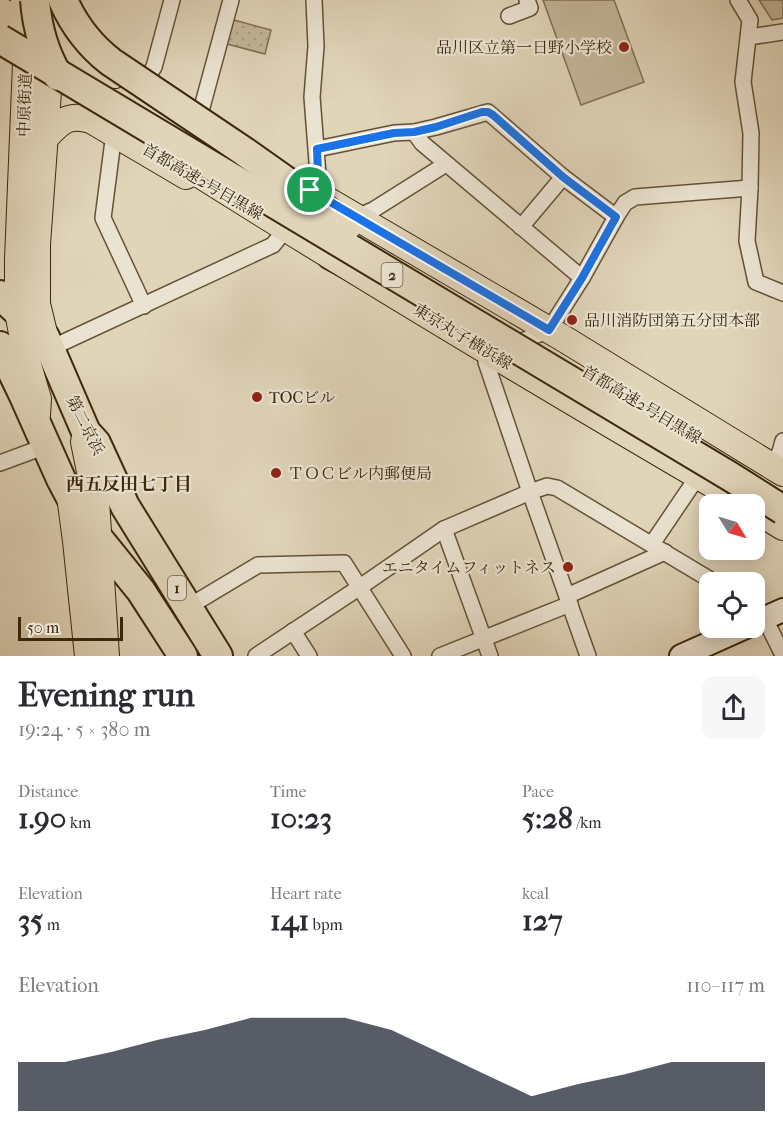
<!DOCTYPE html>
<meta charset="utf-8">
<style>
:root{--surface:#fff;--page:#f7f7f7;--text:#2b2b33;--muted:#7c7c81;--accent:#111827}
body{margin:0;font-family:"IM FELL French Canon","Noto Serif JP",serif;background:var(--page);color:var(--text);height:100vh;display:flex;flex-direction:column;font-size:22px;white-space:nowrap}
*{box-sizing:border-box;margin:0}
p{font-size:20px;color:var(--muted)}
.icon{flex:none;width:33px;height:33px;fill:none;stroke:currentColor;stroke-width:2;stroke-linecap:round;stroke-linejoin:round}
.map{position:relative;height:656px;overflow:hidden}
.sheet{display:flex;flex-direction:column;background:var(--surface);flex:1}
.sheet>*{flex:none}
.needle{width:39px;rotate:127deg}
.controls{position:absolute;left:699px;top:494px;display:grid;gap:12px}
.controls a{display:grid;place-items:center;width:66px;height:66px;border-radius:12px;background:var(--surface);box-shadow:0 3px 15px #0003;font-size:30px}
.scale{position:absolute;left:18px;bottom:15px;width:105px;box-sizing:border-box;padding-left:6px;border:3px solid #3b270a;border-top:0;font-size:16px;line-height:21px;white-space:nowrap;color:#3b270a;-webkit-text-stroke:4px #ebe3d2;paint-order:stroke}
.pin{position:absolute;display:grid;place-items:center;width:51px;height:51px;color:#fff;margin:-26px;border:3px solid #fff;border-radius:50%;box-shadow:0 2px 6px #0007}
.round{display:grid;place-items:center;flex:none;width:63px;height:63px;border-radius:12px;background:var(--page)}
.overview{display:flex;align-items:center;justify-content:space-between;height:102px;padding:0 18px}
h1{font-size:33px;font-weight:800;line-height:45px}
.stats{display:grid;grid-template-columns:repeat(3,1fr);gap:9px;height:102px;padding:6px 18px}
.stats div{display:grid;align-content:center}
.stats b{font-size:30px;font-weight:800}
.stats small{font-size:16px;font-weight:400}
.stats p{font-size:16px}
.chart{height:168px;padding:12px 18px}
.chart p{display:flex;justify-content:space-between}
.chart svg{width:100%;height:108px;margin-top:6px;fill:var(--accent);opacity:.7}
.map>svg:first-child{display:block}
.grass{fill:#c4b79b;stroke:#806f52;stroke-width:1.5}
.park{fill:url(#park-dots);stroke:#806f52;stroke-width:1.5}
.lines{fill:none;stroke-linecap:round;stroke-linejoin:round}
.street-casing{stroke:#645236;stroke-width:18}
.secondary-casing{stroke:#3b270a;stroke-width:26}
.primary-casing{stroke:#3b270a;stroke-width:28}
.highway-casing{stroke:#3b270a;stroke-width:32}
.street{stroke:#ebe3d2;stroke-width:15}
.secondary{stroke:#ebe3d2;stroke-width:22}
.primary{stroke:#e0d4b9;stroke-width:26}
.highway{stroke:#e0d4b9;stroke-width:28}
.highway-bridge-casing{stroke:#3b270a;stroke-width:32;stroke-linecap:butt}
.highway-bridge{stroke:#e0d4b9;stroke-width:28}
.route-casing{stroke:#fff;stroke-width:12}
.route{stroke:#1a73e8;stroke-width:8}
.poi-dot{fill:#8f2418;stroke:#ebe3d2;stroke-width:2}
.labels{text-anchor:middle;stroke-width:4.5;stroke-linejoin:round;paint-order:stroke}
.shield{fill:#ebe3d2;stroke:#705f46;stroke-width:1.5}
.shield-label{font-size:15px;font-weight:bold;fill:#3b270a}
.poi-label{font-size:16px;fill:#3b270a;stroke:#ebe3d2;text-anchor:start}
.street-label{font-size:16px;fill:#3b270a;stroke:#ebe3d2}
.neighbourhood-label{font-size:18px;font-weight:bold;fill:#3b270a;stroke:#ebe3d2}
</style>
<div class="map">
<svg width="783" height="656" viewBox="0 0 783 656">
<defs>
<pattern id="park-dots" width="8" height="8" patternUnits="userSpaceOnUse" patternTransform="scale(1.5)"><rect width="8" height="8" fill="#c4b79b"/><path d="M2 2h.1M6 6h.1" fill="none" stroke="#a99d84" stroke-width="1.8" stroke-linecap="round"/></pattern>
</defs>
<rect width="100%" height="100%" fill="#e0d4b9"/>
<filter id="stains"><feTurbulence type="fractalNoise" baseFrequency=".00333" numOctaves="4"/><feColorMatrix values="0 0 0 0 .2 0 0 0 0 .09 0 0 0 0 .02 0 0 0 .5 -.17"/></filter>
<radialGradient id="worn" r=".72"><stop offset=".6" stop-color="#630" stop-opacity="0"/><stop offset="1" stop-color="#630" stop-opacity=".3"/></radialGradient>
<g class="grass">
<polygon points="543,0 614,0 644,82 581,105"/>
<polygon points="759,0 783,0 783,18 772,20"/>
</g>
<polygon class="park" points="230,19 271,30 265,54 223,43"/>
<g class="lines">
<g class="street-casing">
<g id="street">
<polyline points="738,0 750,20 743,82 751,133 750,188 747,241 756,282 783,293"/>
<polyline points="509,16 530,8 527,0"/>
<polyline points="749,37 783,32"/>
<polyline points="141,87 154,67 172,0"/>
<polyline points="198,122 231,0"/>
<polyline points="414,132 422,143 582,278"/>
<polyline points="114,133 103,218 144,306"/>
<polyline points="317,149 394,133 414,132 436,127 488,112 563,177 616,217"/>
<polyline points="310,190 318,175 312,97 316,46 314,0"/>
<polyline points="357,217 373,210 446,164"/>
<polyline points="521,227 563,177"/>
<polyline points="51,348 273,245 286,229"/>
<polyline points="0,463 46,446"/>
<polyline points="772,466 780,452 783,441"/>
<polyline points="444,529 490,656"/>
<polyline points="652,544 698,476"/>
<polyline points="567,596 665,552"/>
<polyline points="188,607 258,565 344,563 403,656"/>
<polyline points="754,609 765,619 783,655"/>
<polyline points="293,631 309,656"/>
<polyline points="256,656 360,587 444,529 530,492 547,486 557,488 714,582"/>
<polyline points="440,656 570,604"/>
<polyline points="588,656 530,492 486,362 491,354 549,330 582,278 616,217 625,203 635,197 750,188"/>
</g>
</g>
<g class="secondary-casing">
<g id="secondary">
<polyline points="754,623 783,610"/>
<polyline points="681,656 746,627"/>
</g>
</g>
<g class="primary-casing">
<g id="primary">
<polyline points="24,0 26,63 18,259 18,312 28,365 38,399 37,415"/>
<polyline points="0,10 24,25 115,75"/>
<path d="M45,138C60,122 68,113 91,120L186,176"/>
<path d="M175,159C363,278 554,392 746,504"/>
<polyline points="327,200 561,337 783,473"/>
<polyline points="45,337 37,304 37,244 49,78 58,0"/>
<polyline points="86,432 84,442 96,501 106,656"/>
<polyline points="70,496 76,541 88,656"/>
<polyline points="754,509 783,527"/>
</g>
</g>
<g class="highway-casing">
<g id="highway">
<polyline points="331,255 379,281"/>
<polyline points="0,295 45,337 86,432 96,443 125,506 218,656"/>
<polyline points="0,346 24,396 61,479 70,496 99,539 141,591 183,656"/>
</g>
</g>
<use href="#street" class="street"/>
<use href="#secondary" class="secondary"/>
<use href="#primary" class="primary"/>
<use href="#highway" class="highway"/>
<g class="highway-bridge-casing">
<g id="highway-bridge">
<path d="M35,0C37,28 44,52 58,76"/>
<path d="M63,0C74,25 89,45 111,62L245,152L310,198L347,226"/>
<polyline points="0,39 731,477 783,510"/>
</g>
</g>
<use href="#highway-bridge" class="highway-bridge"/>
</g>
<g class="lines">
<g class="route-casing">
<polygon id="route" points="482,112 488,112 493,115 563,177 616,217 582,278 549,330 310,190 318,175 317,149 394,133 414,132 436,127"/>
</g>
<use href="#route" class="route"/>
</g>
<g class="poi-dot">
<circle cx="624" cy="47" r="6"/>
<circle cx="572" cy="320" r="6"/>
<circle cx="257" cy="397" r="6"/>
<circle cx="276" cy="473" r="6"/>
<circle cx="568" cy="567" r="6"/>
</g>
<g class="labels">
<g class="shield">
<rect x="381.5" y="263" width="21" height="24" rx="4.5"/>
<rect x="168" y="576" width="18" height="24" rx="4.5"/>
</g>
<g class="shield-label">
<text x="392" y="280">2</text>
<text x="177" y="593">1</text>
</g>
<g class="poi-label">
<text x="612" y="53" text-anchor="end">品川区立第一日野小学校</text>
<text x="584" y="326">品川消防団第五分団本部</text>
<text x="269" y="403">TOCビル</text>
<text x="288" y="479">ＴＯＣビル内郵便局</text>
<text x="556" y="573" text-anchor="end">エニタイムフィットネス</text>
</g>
<g class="street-label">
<text transform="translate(24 105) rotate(-88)" y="6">中原街道</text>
<text transform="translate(203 181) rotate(30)" y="6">首都高速2号目黒線</text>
<text transform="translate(463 336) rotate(31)" y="6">東京丸子横浜線</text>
<text transform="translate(642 404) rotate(31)" y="6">首都高速2号目黒線</text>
<text transform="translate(86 425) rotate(63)" y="6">第二京浜</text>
</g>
<g class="neighbourhood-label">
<text x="129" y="490">西五反田七丁目</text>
</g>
</g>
<rect width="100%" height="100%" filter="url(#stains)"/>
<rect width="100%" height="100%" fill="url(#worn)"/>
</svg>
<div class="controls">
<a><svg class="needle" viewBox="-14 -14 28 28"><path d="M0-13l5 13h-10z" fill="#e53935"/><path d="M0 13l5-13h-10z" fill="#7c7c81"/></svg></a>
<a><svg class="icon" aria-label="locate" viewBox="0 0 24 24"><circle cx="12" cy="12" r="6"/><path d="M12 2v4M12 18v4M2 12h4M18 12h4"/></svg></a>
</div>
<div class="scale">50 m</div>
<div class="pin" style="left:310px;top:190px;background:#1e9e55"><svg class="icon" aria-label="arrive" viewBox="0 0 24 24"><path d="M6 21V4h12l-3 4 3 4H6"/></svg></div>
</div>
<section class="sheet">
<div class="overview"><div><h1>Evening run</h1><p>19:24 · 5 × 380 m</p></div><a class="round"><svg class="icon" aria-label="share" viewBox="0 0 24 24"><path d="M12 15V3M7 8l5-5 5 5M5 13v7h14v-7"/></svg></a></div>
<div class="stats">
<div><p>Distance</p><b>1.90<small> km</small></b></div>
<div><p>Time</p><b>10:23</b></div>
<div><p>Pace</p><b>5:28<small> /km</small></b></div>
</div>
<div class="stats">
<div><p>Elevation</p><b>35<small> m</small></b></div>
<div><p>Heart rate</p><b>141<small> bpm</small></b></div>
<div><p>kcal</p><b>127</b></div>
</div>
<div class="chart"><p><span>Elevation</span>110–117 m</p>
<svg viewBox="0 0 160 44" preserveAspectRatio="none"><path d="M0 44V24L10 24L20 20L30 15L40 11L50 6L60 6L70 6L80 11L90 20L100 29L110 38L120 33L130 29L140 24L150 24L160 24V44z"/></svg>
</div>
</section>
